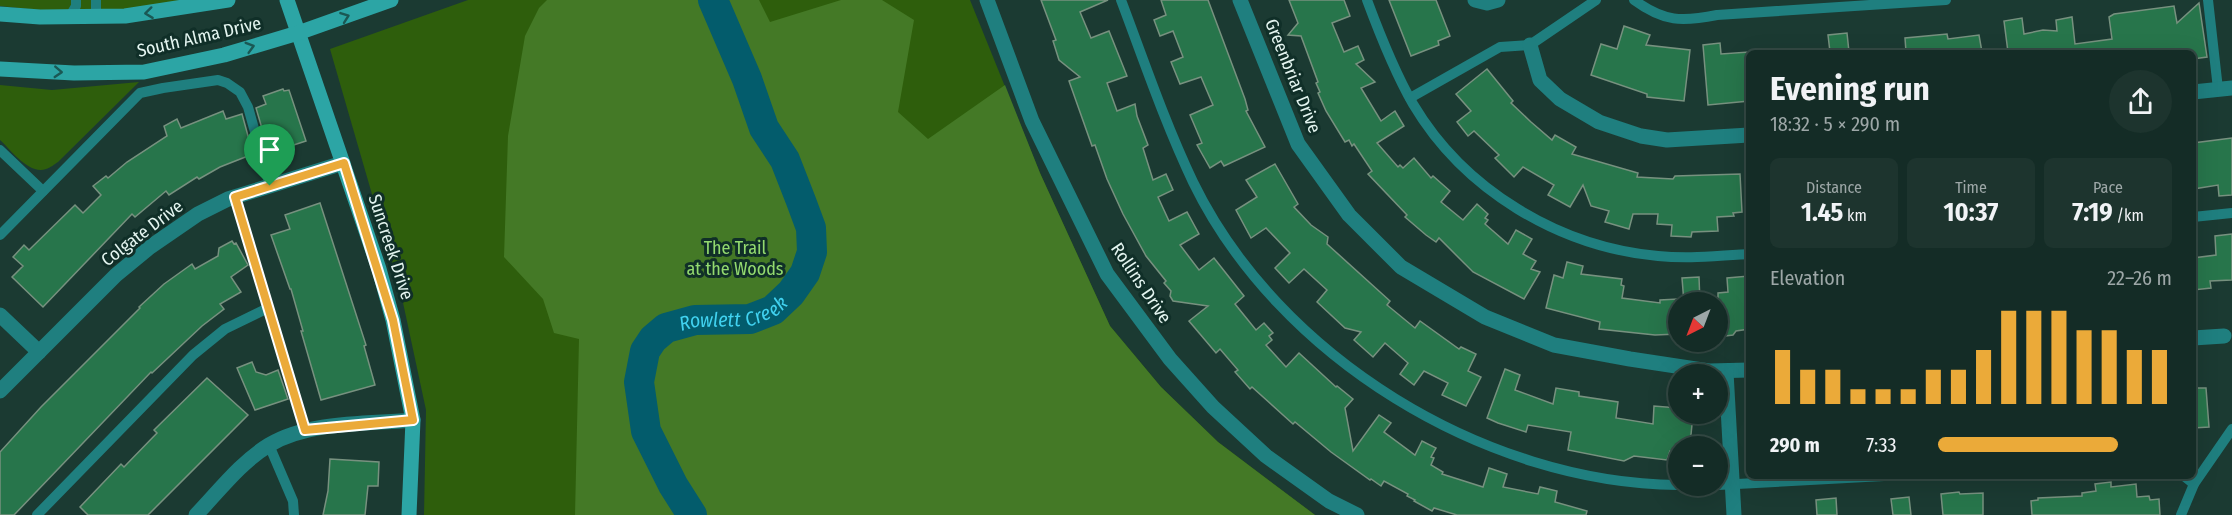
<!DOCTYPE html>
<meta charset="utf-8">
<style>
:root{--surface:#142c26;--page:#1d342e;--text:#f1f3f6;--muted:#9da7a7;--line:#334843;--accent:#ebaa39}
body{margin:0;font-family:"Fira Sans Condensed",sans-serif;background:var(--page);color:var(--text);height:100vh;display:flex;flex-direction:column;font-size:22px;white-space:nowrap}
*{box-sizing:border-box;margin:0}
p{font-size:20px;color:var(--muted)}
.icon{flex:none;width:33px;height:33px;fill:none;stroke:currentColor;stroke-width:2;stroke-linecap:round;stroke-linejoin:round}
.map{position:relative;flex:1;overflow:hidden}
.drawer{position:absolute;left:1746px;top:50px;width:450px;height:429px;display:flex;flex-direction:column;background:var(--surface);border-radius:9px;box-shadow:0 6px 24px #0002,0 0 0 2px var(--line)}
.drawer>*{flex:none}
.needle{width:39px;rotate:222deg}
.buttons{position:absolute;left:1668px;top:292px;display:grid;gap:12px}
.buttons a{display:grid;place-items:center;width:60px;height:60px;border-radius:50%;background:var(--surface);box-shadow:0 6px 24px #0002,0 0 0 2px var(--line);font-size:30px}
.pin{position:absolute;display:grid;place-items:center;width:51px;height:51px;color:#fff;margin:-62px -26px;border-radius:50% 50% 50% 0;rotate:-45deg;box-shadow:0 0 6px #0007}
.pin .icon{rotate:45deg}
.round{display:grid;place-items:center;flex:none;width:63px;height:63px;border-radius:32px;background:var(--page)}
.head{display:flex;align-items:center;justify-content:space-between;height:102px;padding:0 24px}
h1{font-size:33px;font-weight:700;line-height:45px}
.stats{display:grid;grid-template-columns:repeat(3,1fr);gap:9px;height:102px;padding:6px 24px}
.stats div{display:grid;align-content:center;border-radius:9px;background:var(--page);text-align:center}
.stats b{font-size:26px;font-weight:700}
.stats small{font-size:16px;font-weight:400}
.stats p{font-size:16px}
.chart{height:168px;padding:12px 24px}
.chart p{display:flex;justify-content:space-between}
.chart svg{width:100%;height:108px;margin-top:6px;stroke:var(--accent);stroke-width:6}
ul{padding:0 24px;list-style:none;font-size:20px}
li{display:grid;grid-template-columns:96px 72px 1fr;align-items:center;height:45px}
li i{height:15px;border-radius:8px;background:var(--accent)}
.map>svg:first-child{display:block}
.green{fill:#2e5e0c}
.forest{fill:#447926}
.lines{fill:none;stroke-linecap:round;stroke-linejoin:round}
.river{stroke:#035c6c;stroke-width:30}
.building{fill:#27754b;stroke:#77917f;stroke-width:1.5}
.lane{stroke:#1f7f7f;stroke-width:10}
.street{stroke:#1f7f7f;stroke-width:15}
.secondary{stroke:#2ca5a5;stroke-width:15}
.oneway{stroke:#1a5854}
.route-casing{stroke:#fff;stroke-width:12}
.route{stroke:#ebaa39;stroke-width:8}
.labels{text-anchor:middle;stroke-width:6;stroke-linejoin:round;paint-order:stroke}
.street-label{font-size:18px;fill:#e4f5f0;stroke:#102f28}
.park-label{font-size:18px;fill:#93da6f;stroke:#102f28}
.water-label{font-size:20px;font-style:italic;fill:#41d2f0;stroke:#102f28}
</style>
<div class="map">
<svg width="2232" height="515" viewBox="0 0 2232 515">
<rect width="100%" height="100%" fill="#1b3a32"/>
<g class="green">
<polygon points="0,0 195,0 152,8 57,12 0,6"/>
<polygon points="468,0 970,0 1040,173 1110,326 1161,387 1218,442 1315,515 424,515 426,410 402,298 330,49"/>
<path d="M139,82L58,162C55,164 50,168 46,169C29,175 11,150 0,140V85L52,90Z"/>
</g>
<polygon class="forest" points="547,0 759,0 770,22 841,0 882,0 914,20 898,112 928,139 1005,85 1040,173 1110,326 1161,387 1218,442 1315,515 575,515 579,339 554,333 543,299 504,257 508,136 525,36 539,8"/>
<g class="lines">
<path class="river" id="s1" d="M692,515L673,485L646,431L639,382L645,351L653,339L666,328L695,320L750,319L773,310L791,293L805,273L812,252L811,228L801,201L785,160L764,128L747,79L713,0"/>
</g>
<g class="building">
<polygon points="1041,0 1108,0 1080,12 1091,38 1109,31 1127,76 1107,83 1117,111 1135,104 1137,116 1148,145 1143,148 1153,180 1166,174 1173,190 1158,197 1169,221 1187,212 1199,234 1180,245 1199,270 1214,258 1244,296 1235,304 1256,330 1264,323 1273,333 1269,336 1272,340 1266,345 1286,367 1299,353 1336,387 1337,386 1353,399 1345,408 1353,451 1379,415 1391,423 1384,432 1415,455 1422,441 1436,448 1431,457 1434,458 1431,465 1443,472 1442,474 1483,487 1489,468 1507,474 1503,487 1538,494 1540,487 1557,491 1555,502 1587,511 1586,515 1457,515 1434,508 1432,511 1414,501 1415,500 1407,496 1408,494 1384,481 1381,486 1371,479 1370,480 1331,452 1295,422 1293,424 1252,387 1250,389 1235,372 1238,370 1220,349 1216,353 1189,321 1208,306 1173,301 1170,296 1171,291 1164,283 1166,281 1146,256 1123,214 1107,179 1095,145 1092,146 1069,81 1080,77 1059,60 1053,41 1056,40"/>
<polygon points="1161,0 1208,0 1245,99 1248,110 1246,111 1265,147 1224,166 1221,161 1210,168 1197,145 1202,143 1190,115 1213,105 1201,77 1180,84 1171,62 1183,57 1173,31 1160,36 1154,20 1166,15"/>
<polygon points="1289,0 1344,0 1350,16 1332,23 1344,52 1358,46 1364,60 1356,64 1375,82 1361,88 1381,121 1395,111 1404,126 1377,143 1398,167 1400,165 1403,168 1414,158 1431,178 1433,176 1450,191 1441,202 1463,220 1477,204 1488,214 1485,218 1488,220 1485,224 1508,244 1516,230 1532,239 1523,254 1536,261 1531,269 1540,272 1524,299 1473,272 1439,238 1436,242 1426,235 1405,217 1407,215 1368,174 1372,171 1354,144 1352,146 1349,140 1345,142 1326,111 1318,93 1320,92 1316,83 1318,82 1301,36 1288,35 1298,23"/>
<polygon points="1389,0 1436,0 1450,36 1438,41 1439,45 1411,56"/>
<polygon points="2199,3 2207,57 2193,59 2193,52 2008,52 2004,21 2022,18 2024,34 2043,30 2057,31 2056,20 2072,17 2075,44 2112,39 2109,17 2114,14 2174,6 2177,23"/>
<polygon points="1624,26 1650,35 1646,45 1690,50 1684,101 1647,97 1647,94 1591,75 1601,44 1617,49"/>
<polygon points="1847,33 1849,52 1830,52 1828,35"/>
<polygon points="1947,34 1948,39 1979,35 1982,52 1906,52 1905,38"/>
<polygon points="1720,43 1721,54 1749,52 1749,80 1747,80 1749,101 1708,105 1703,45"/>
<polygon points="1487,69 1513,101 1511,103 1531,122 1552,140 1555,135 1576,147 1572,154 1638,173 1637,177 1673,179 1675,176 1740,174 1742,212 1733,213 1734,216 1717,217 1718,231 1692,232 1691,237 1671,236 1672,225 1657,224 1658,214 1633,214 1629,229 1605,222 1609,211 1591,206 1583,185 1570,207 1548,195 1554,185 1523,167 1514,177 1495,158 1499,155 1474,131 1468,136 1457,122 1471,111 1456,94"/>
<polygon points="283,89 284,91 289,90 306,141 275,151 273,147 268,149 256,108 266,104 263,96"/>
<polygon points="223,111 226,119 242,114 253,154 220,167 199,179 197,177 169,195 166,191 135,217 132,214 43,307 12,277 23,266 13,257 24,245 29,250 75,205 83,213 101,195 93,186 106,176 108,178 127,162 167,136 164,126 177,119 181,128"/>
<polygon points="2232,138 2232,195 2219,196 2218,185 2193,189 2193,143"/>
<polygon points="1275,164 1298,204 1294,207 1311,225 1328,237 1327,244 1390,301 1387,305 1415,328 1420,321 1459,349 1461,347 1476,354 1468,371 1481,377 1466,406 1442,395 1448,383 1424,371 1414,385 1400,374 1408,363 1385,343 1373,357 1354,340 1361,332 1345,328 1317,302 1327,290 1304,269 1289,283 1275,268 1290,253 1266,228 1251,238 1236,210 1257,197 1246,180"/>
<polygon points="320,203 366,345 364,346 375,385 321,400 301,331 303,331 291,289 290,289 271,235 290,229 285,215"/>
<polygon points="2232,234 2232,280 2210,281 2211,288 2193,290 2193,258 2216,255 2215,236"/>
<polygon points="232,241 234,244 236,243 248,265 231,277 241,292 220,304 224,309 202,326 152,373 151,372 14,515 0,515 0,452 41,407 140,308 139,307 164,284 192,264 195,269 218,256 219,248"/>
<polygon points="1567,262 1583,266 1581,274 1622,279 1621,285 1624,286 1622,298 1660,303 1660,300 1678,299 1678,334 1655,335 1599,329 1600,322 1546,308 1554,275 1563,278"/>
<polygon points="1749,276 1749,329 1736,331 1733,335 1718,337 1718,293 1728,292 1727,278"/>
<polygon points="1699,277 1700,303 1684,303 1682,278"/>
<polygon points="252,362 256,372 266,375 278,370 288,399 255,410 237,368"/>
<polygon points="1505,369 1520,375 1515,390 1553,404 1556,388 1579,392 1579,396 1618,402 1616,418 1653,424 1654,406 1678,408 1678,414 1693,414 1690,445 1682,444 1682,447 1678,447 1678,451 1670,451 1667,460 1634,456 1624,461 1568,450 1571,432 1528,425 1526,432 1498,423 1487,418"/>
<polygon points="207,378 248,415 148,515 88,515 80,507 121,464 124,467 157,433 154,430"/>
<polygon points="2193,388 2206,388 2209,427 2193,428"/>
<polygon points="330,459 379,462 378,486 368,486 365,515 323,515 328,491"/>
<polygon points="2111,482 2111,487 2136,484 2137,497 2149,496 2150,500 2159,499 2160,515 2032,515 2031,501 2038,500 2038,498 2082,496 2082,493 2096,491 2095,484"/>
<polygon points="1959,492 1960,494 1983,493 1983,515 1943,515 1941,494"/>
<polygon points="1909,497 1911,515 1893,515 1891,499"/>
<polygon points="1836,498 1837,515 1817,515 1816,500"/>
</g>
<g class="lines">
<g class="lane">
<path d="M1121,0C1144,61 1165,123 1193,182C1278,357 1485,483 1678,485"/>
<path d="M1367,0C1380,35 1394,71 1413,104C1464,190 1559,247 1658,256C1688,259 1719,256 1749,254"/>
<path d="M1634,0C1664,22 1682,22 1717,15L1946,0"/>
<polyline points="2208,0 2218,89"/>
<polyline points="70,16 76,6 76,0"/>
<polyline points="96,16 96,0"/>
<polyline points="1410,98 1500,47 1530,45 1596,0"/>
<polyline points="0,150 43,191"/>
<polyline points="235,197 305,430"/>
<polyline points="2193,217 2232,213"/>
<polyline points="0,235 140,93 163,88 218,80 227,83 240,92 248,107 270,186"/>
<polyline points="269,445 293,501 294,515"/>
<polyline points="2184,476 2194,484"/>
<polyline points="1718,485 1884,476"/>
<polyline points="37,515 193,355 225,329 268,308"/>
<polyline points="2181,515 2194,484 2232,429"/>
</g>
<g class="street">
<polyline points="987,0 1032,121 1107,274 1170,359 1213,407 1266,456 1329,501 1357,515"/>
<polyline points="1240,0 1298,144 1349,215 1401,267 1485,317 1554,345 1630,359 1709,371 1749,370"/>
<polyline points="1475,0 1487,3 1498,0"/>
<polyline points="1530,45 1540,80 1560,99 1599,122 1641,136 1667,140 1749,135"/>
<polyline points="2193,92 2232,88"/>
<polyline points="0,315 39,352"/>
<polyline points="2193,338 2224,336"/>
<polyline points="1726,372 1734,515"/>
<polyline points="0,391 116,275 150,247 198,214 228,199 343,163"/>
<path d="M196,515C219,491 241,462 269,445C309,421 367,424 413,420"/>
</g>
<g class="secondary">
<polyline points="287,0 379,269 393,320 413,420 409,515"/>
<polyline points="0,14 40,17 125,16 228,0"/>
<polyline points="0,69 74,73 144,72 224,55 298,33 391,0"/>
</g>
</g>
<defs><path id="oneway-chevron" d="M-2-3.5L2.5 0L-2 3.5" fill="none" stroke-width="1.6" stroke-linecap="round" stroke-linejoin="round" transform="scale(1.5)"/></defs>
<g class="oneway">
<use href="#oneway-chevron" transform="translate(149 13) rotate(173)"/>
<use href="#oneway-chevron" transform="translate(345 17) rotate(-20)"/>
<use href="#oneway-chevron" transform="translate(250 47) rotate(-16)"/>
<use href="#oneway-chevron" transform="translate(58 72) rotate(3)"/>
</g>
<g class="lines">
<g class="route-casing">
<polygon id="route" points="344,163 393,320 413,420 305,430 235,197"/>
</g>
<use href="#route" class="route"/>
</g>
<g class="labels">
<g class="street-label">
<text transform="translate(199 37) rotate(-13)" y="6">South Alma Drive</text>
<text transform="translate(1293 76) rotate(68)" y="6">Greenbriar Drive</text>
<text transform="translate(142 233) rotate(-37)" y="6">Colgate Drive</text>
<text transform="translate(391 247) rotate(72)" y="6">Suncreek Drive</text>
<text transform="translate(1141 283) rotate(56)" y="6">Rollins Drive</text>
</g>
<g class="park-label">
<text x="735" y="254">The Trail<tspan x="735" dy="21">at the Woods</tspan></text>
</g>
<g class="water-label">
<text dy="7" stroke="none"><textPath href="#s1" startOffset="278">Rowlett Creek</textPath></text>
</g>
</g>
</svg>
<div class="buttons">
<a><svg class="needle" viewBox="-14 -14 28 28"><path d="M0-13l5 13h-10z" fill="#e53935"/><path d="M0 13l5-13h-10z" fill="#9da7a7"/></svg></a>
<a>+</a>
<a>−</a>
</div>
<div class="pin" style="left:270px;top:186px;background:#1e9e55"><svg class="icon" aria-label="arrive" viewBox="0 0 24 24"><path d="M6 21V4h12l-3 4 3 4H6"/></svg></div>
<section class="drawer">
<div class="head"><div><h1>Evening run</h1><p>18:32 · 5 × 290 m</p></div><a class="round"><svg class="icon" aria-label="share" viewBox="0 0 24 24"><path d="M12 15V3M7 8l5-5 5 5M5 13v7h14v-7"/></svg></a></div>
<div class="stats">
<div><p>Distance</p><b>1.45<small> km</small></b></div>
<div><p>Time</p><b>10:37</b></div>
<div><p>Pace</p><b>7:19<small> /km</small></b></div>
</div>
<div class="chart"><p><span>Elevation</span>22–26 m</p>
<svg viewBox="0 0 160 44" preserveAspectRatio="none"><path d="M5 44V22M15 44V30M25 44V30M35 44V38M45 44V38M55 44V38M65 44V30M75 44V30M85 44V22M95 44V6M105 44V6M115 44V6M125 44V14M135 44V14M145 44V22M155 44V22"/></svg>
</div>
<ul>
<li><b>290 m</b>7:33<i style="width:77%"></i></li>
</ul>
</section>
</div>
